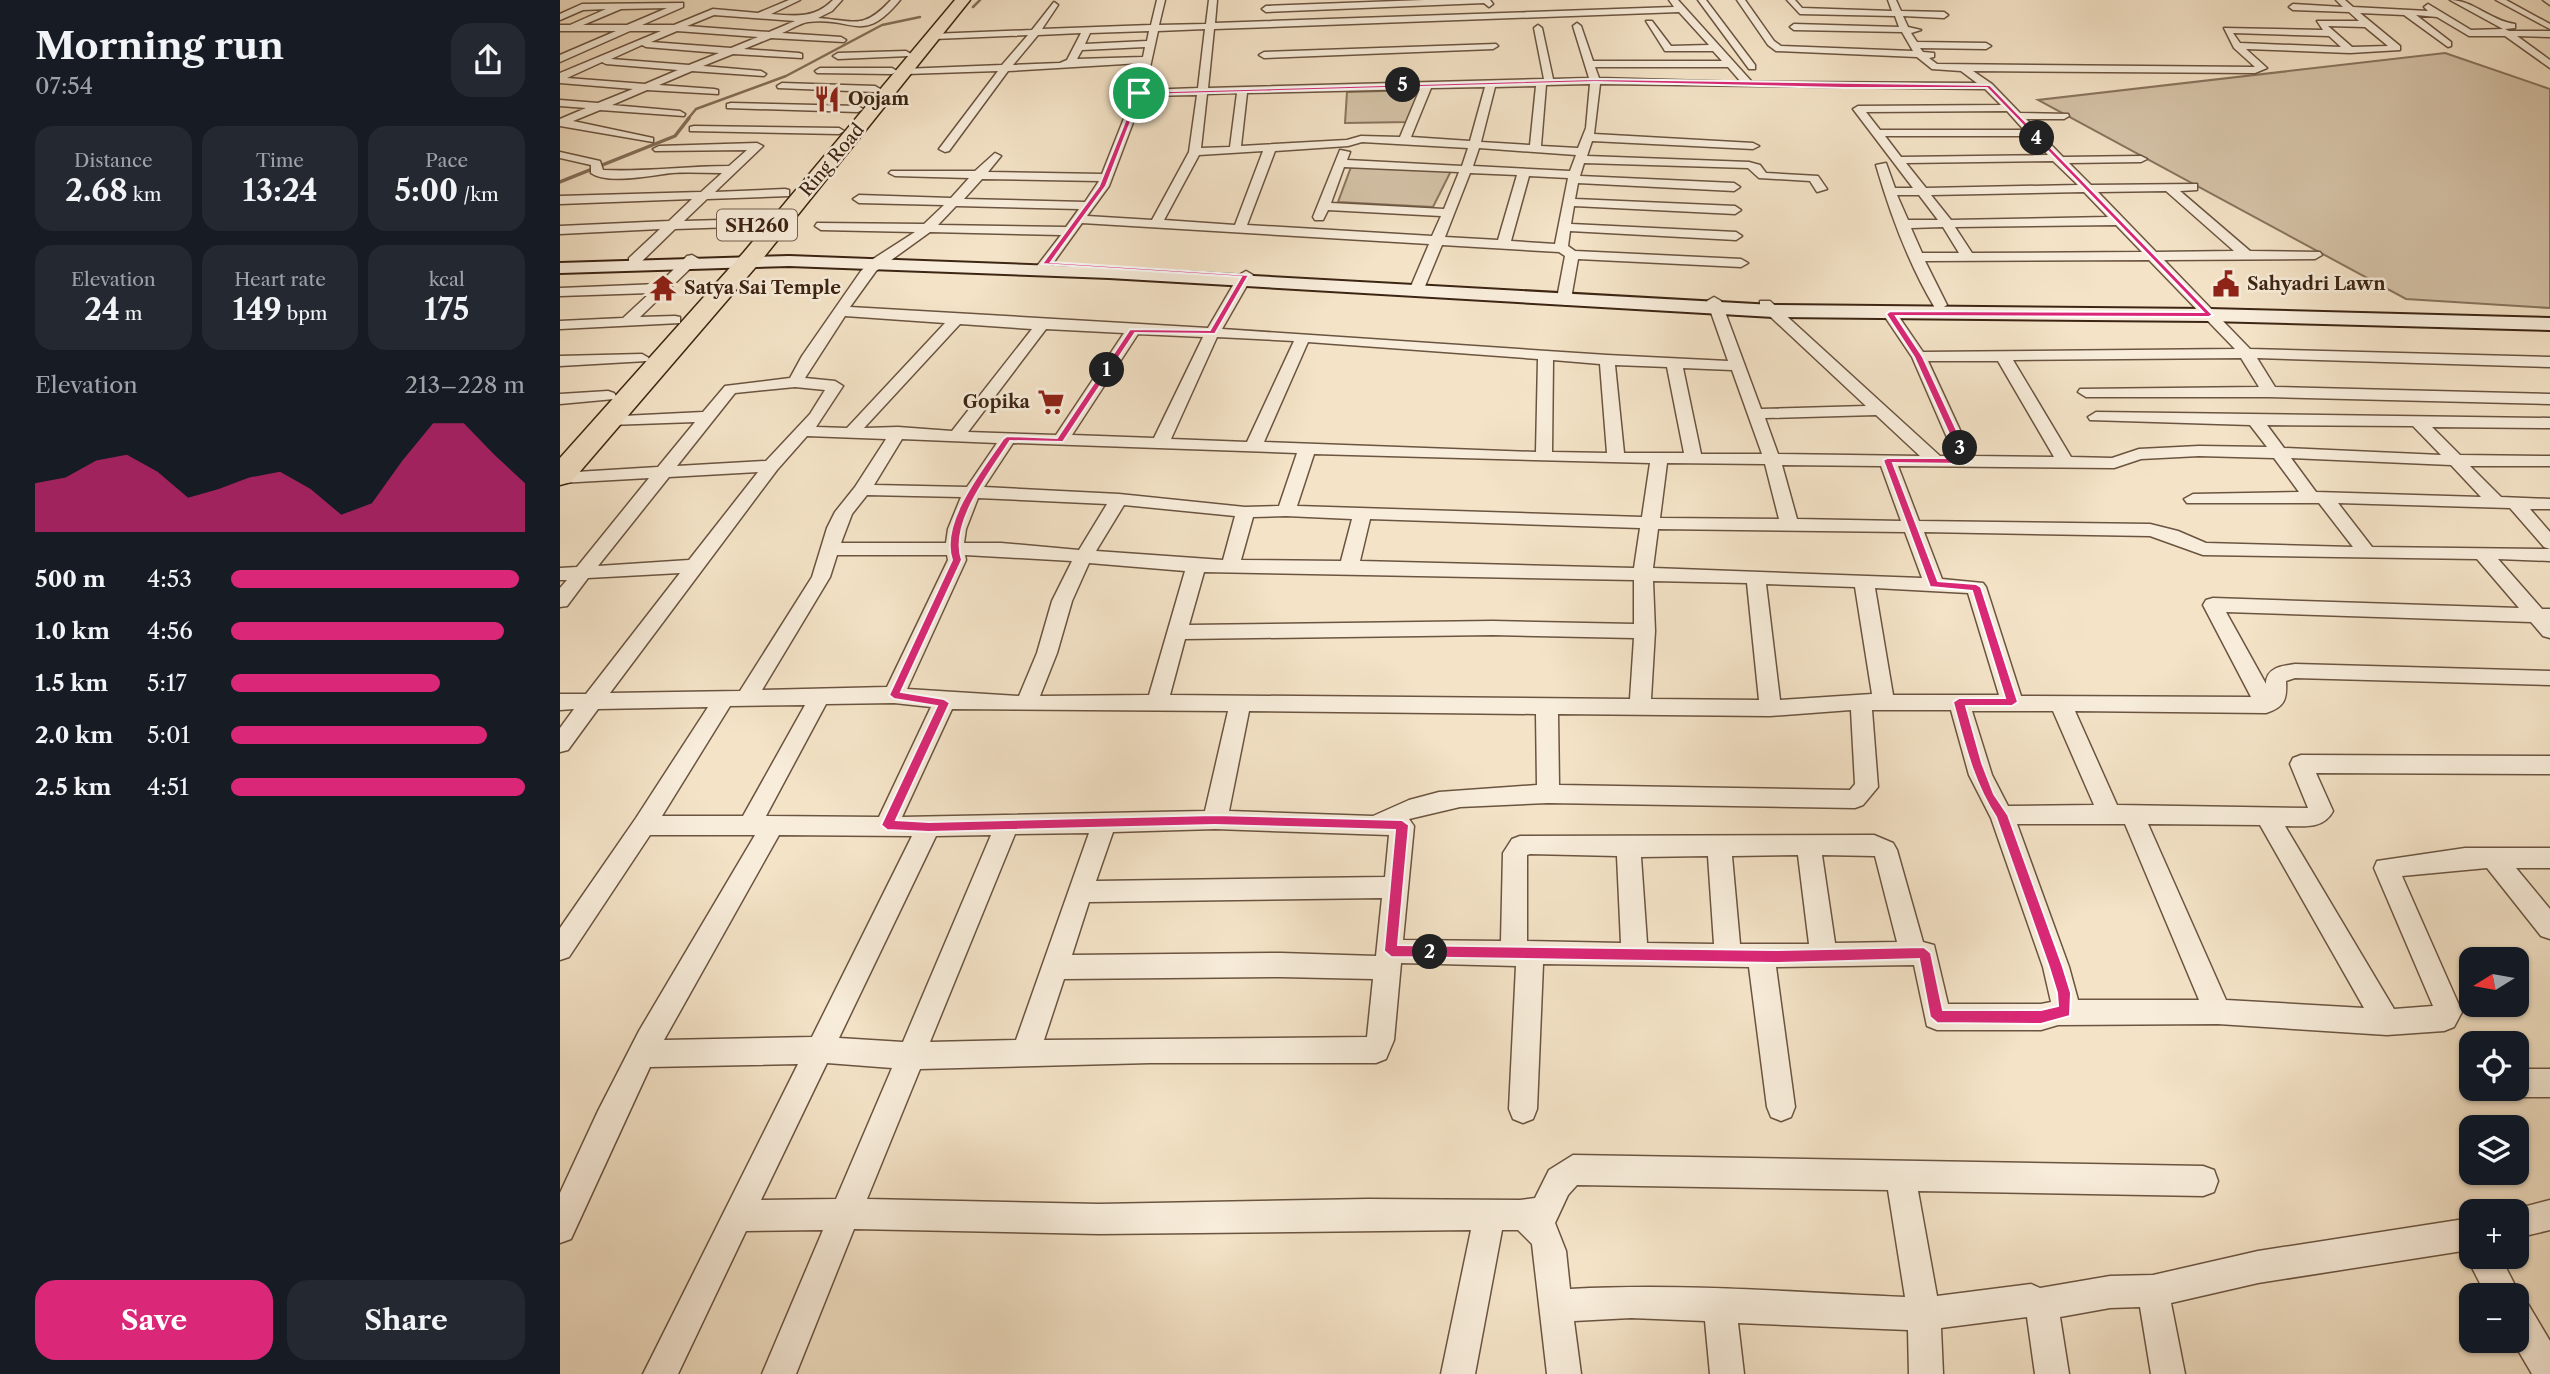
<!DOCTYPE html>
<meta charset="utf-8">
<style>
:root{--surface:#171b24;--page:#242831;--text:#f1f3f6;--muted:#9ea1a6;--accent:#db2777}
body{margin:0;font-family:"Libre Caslon Text",serif;background:var(--page);color:var(--text);height:100vh;display:flex;flex-direction:column;font-size:26px;white-space:nowrap}
*{box-sizing:border-box;margin:0}
p{font-size:23px;color:var(--muted)}
.icon{flex:none;width:38px;height:38px;fill:none;stroke:currentColor;stroke-width:2;stroke-linecap:round;stroke-linejoin:round}
.map{position:relative;flex:1;overflow:hidden}
.drawer{display:flex;flex-direction:column;background:var(--surface);width:560px}
.drawer>*{flex:none}
.needle{width:46px;rotate:259deg}
.tools{position:absolute;left:1899px;top:947px;display:grid;gap:14px}
.tools a{display:grid;place-items:center;width:70px;height:70px;border-radius:14px;background:var(--surface);box-shadow:0 2px 5px #0004;font-size:35px}
.pin{position:absolute;display:grid;place-items:center;width:60px;height:60px;color:#fff;margin:-30px;border:4px solid #fff;border-radius:50%;box-shadow:0 2px 7px #0007}
.km{position:absolute;width:35px;height:35px;margin:-18px;border-radius:50%;background:#222;color:#fff;font-size:19px;line-height:35px;text-align:center}
.round{display:grid;place-items:center;flex:none;width:74px;height:74px;border-radius:21px;background:var(--page)}
.summary{display:flex;align-items:center;justify-content:space-between;height:119px;padding:0 35px}
h1{font-size:38px;font-weight:700;line-height:52px}
.metrics{display:grid;grid-template-columns:repeat(3,1fr);gap:10px;height:119px;padding:7px 35px}
.metrics div{display:grid;align-content:center;border-radius:18px;background:var(--page);text-align:center}
.metrics b{font-size:30px;font-weight:700}
.metrics small{font-size:19px;font-weight:400}
.metrics p{font-size:19px}
.chart{height:196px;padding:14px 35px}
.chart p{display:flex;justify-content:space-between}
.chart svg{width:100%;height:126px;margin-top:7px;fill:var(--accent);opacity:.7}
.primary-button{display:flex;gap:14px;margin-top:auto;padding:14px 35px}
.primary-button a{flex:1;height:80px;border-radius:21px;background:var(--accent);color:#fff;font-size:28px;font-weight:700;line-height:80px;text-align:center}
.primary-button a+a{background:var(--page);color:var(--text)}
ul{padding:0 35px;list-style:none;font-size:23px}
li{display:grid;grid-template-columns:112px 84px 1fr;align-items:center;height:52px}
li i{height:18px;border-radius:9px;background:var(--accent)}
main{display:flex;flex:1;min-height:0}
.map>svg:first-child{display:block}
.green{fill:#d5c3a8;stroke:#89745e;stroke-width:2}
.lines{fill:none;stroke-linecap:round;stroke-linejoin:round}
.stream-far1{stroke:#86705a;stroke-width:2.5}
.stream{stroke:#86705a;stroke-width:3.5}
.street-casing{stroke:#6b5440;stroke-width:3}
.secondary-casing{stroke:#3d2513;stroke-width:4}
.highway-casing{stroke:#3d2513;stroke-width:3}
.street{fill:#f8eddb;fill-rule:evenodd}
.secondary{fill:#f8eddb;fill-rule:evenodd}
.highway{fill:#f4e3c7;fill-rule:evenodd}
.route{fill:#db2777;stroke:#fff;stroke-width:2;fill-rule:evenodd}
.labels{text-anchor:middle;stroke-width:5;stroke-linejoin:round;paint-order:stroke}
.far-poi-label{font-size:18px;font-weight:bold;fill:#3d2513;stroke:#f8eddb;text-anchor:start}
.far-street-label{font-size:18px;fill:#3d2513;stroke:#f8eddb}
.shield{fill:#f8eddb;stroke:#75614f;stroke-width:2}
.shield-label{font-size:19px;font-weight:bold;fill:#3d2513}
</style>
<main>
<section class="drawer">
<div class="summary"><div><h1>Morning run</h1><p>07:54</p></div><a class="round"><svg class="icon" aria-label="share" viewBox="0 0 24 24"><path d="M12 15V3M7 8l5-5 5 5M5 13v7h14v-7"/></svg></a></div>
<div class="metrics">
<div><p>Distance</p><b>2.68<small> km</small></b></div>
<div><p>Time</p><b>13:24</b></div>
<div><p>Pace</p><b>5:00<small> /km</small></b></div>
</div>
<div class="metrics">
<div><p>Elevation</p><b>24<small> m</small></b></div>
<div><p>Heart rate</p><b>149<small> bpm</small></b></div>
<div><p>kcal</p><b>175</b></div>
</div>
<div class="chart"><p><span>Elevation</span>213–228 m</p>
<svg viewBox="0 0 160 44" preserveAspectRatio="none"><path d="M0 44V27L10 25L20 19L30 17L40 23L50 32L60 29L70 25L80 23L90 29L100 38L110 34L120 19L130 6L140 6L150 17L160 27V44z"/></svg>
</div>
<ul>
<li><b>500 m</b>4:53<i style="width:98%"></i></li>
<li><b>1.0 km</b>4:56<i style="width:93%"></i></li>
<li><b>1.5 km</b>5:17<i style="width:71%"></i></li>
<li><b>2.0 km</b>5:01<i style="width:87%"></i></li>
<li><b>2.5 km</b>4:51<i style="width:100%"></i></li>
</ul>
<div class="primary-button"><a>Save</a><a>Share</a></div>
</section>
<div class="map">
<svg width="1990" height="1374" viewBox="0 0 1990 1374">
<rect width="100%" height="100%" fill="#f4e3c7"/>
<filter id="stains"><feTurbulence type="fractalNoise" baseFrequency=".00286" numOctaves="4"/><feColorMatrix values="0 0 0 0 .2 0 0 0 0 .09 0 0 0 0 .02 0 0 0 .5 -.17"/></filter>
<radialGradient id="worn" r=".72"><stop offset=".6" stop-color="#630" stop-opacity="0"/><stop offset="1" stop-color="#630" stop-opacity=".3"/></radialGradient>
<g class="green">
<polygon points="1885,53 1990,89 1990,308 1846,299 1478,100"/>
<polygon points="861,90 850,122 785,123 787,92"/>
<polygon points="791,167 891,171 873,207 778,202"/>
</g>
<g class="lines">
<g class="stream-far1">
<polyline points="413,7 420,0"/>
<polyline points="127,120 136,109 226,76 322,25 360,17"/>
</g>
<polyline class="stream" points="0,182 115,136 129,118"/>
<g class="street-casing">
<g id="street">
<path d="M229,0H240L211,14C235,16 254,19 273,0H282L272,11L258,18C296,21 303,30 331,0H340C302,46 294,16 248,22C240,23 230,30 222,33L281,37L286,40L284,42L211,38L184,49L239,53L242,54V58L173,54L143,66L201,71L206,74L204,76L132,71L99,85L154,89L158,90V94L87,90L52,105L120,111L125,114L124,116L40,110L13,121L93,138V142L0,126V119L26,108L0,106V100L38,103L73,89L0,83V73L101,31H70L0,62V55L56,31H0V25H10L46,9L23,10L0,20V14L22,4L123,3V7L82,25H114L153,9L198,13ZM107,8L67,25H23L61,9ZM154,15L235,21L209,32L127,26ZM117,31L198,37L171,48L91,42ZM82,45L86,47L159,53L129,65L51,59ZM42,62L46,64L118,70L85,84L7,78Z"/>
<path d="M597,0H605L599,25L646,24L649,0H657L655,23L1114,7L1109,0H1118L1192,82L1417,83L1401,71L1372,69L1357,57L1216,51L1208,45L1177,0H1185L1214,41L1221,46L1353,51L1342,32L1234,30L1230,27L1234,24L1339,27L1335,16L1240,14L1227,0H1235L1242,8L1332,11L1328,0H1336L1341,11L1384,12L1388,15L1384,18L1343,16L1348,27L1361,30L1351,33L1357,42L1426,43L1431,46L1426,49L1360,48L1363,52L1374,53V57L1369,58L1377,64L1695,67L1674,48L1664,28L1763,30L1757,21H1799L1789,12L1733,10L1729,7L1733,4L1783,7L1776,0H1785L1793,7L1868,11L1864,7L1868,4L1911,30L1943,29L1890,0C1913,0 1931,21 1955,24V28L1945,29L1949,31H1990V37L1957,36L1990,60V68L1945,36H1909L1877,17L1856,15L1891,42V46L1888,47L1844,15L1800,13L1840,46V50L1790,53L1686,49L1707,68L1695,73L1413,71L1432,84L1460,113L1508,114L1509,116L1504,119H1466L1503,157L1581,156L1587,159L1581,162L1509,163L1531,185L1637,184V190L1620,191L1690,251L1760,252L1762,255L1755,259L1604,260L1690,349L1990,357V367L1697,358L1715,387L1990,394V404L1709,397H1526L1518,392L1520,389L1699,387L1681,358L1453,360L1511,457L1552,458L1579,449L1639,446L1707,447L1690,425L1530,420L1528,417L1536,412L1990,418V428L1872,427L1900,455L1990,456V466H1910L1941,497L1990,499V509H1970L1990,532V549L1984,547L1950,508L1778,503L1812,547L1990,549V561L1938,559L1982,609H1990V638L1983,636L1971,622L1666,612L1706,684C1706,668 1721,666 1735,664L1990,671V685L1735,678L1726,681C1727,699 1725,707 1706,713L1515,711L1557,805L1748,808L1730,764L1733,758L1741,755L1990,756V774L1756,773L1773,811C1763,830 1743,826 1725,826L1834,1009L1873,1006L1814,868L1817,861L1905,848H1990V868H1956L1990,909V939L1981,936L1927,868L1842,876L1902,1012L1894,1027L1884,1031L1827,1035L1658,1024L1498,1025L1481,1030H1377L1367,1026L1354,965L1216,967L1235,1107L1231,1117L1221,1121L1211,1117L1207,1107L1189,967L983,964L977,1109L973,1119L963,1123L953,1119L949,1109L956,966L841,963L834,1040L826,1059L816,1063H590L360,1069L307,1199L539,1204L808,1199L960,1200L975,1198L989,1170L1013,1155L1643,1166L1654,1170L1658,1181L1654,1192L1643,1196L1358,1191L1377,1296L1471,1284L1480,1288L1550,1276L1593,1275L1698,1251L1911,1218V1256H1940L1960,1295L1958,1300L1968,1304L1990,1341V1374H1972L1952,1340H1956V1295H1926L1906,1256L1909,1250L1698,1283L1611,1303L1625,1374H1591L1580,1307L1550,1308L1500,1317L1509,1374H1475L1467,1317L1381,1328L1383,1374H1349L1348,1330L1178,1323L1184,1374H1150L1145,1321L1071,1318L1014,1321L1021,1374H987L972,1244L958,1230H942L915,1374H881L911,1230L539,1234L294,1229L236,1374H202L263,1230L186,1231L118,1374H83L238,1064L90,1067L11,1239L0,1243V1193L38,1111L79,1031L195,835H90L9,957L0,960V928L76,818L148,707L38,709L8,750L0,752V728L14,709L0,710V694H26L120,573L28,578L7,606L0,607V588L7,580H0V568L17,567L89,478L0,483V473L98,467L135,422L49,425L43,423L41,420L43,417L143,412L165,386L230,378L242,356L301,271L313,259L355,232L261,230L255,226L257,223L364,224L384,205L299,203L293,199L299,195L391,198L409,178L335,176L329,173L331,171H415L435,153L441,156L428,172L542,174L574,93L581,63L448,71L389,151L385,152L379,149L438,71L346,74L341,71L343,69L442,65L468,35L374,39L369,36L371,34L472,30L494,2L498,5L482,29L591,25ZM1119,12L1149,45L1111,46L1092,21H1086L1105,51H1153L1162,61H1033L1021,26L1017,23L1013,26L1029,78L993,79L982,28L978,25L974,28L984,79L648,88L654,29ZM1768,26L1805,27L1828,46L1792,47ZM645,29L638,88L585,90L598,31ZM589,31L587,41L525,44L530,33ZM521,33L507,60L500,63L453,65L478,35ZM1673,33L1769,36L1781,47L1680,43ZM585,47L583,57L517,59L522,50ZM1035,67H1168L1181,82L1039,78ZM1030,84L1026,128L1018,148L981,146L986,85ZM1040,84L1425,89L1441,105L1298,106L1293,109L1353,188H1335L1326,163L1316,165C1330,213 1349,265 1375,308L1380,309L1387,305L1365,261L1589,260L1675,349L1363,352L1335,311H1325L1323,314L1352,357L1395,456H1380L1210,301H1200V307L1306,406L1201,409L1161,301L1154,297L1147,301L1168,361L1047,355L662,329L693,275L686,271L679,275L648,328L290,307L316,271L370,232L501,235L474,270L481,274L486,273L522,223L869,244L849,291L856,295L863,291L882,245L999,252L1005,256L998,293L1002,304L1007,305L1014,301L1012,293L1018,259L1181,267L1188,263L1181,259L1015,251L1008,246L1010,231L1176,240L1182,236L1176,232L1011,224L1014,206L1175,214L1181,210L1175,206L1015,199L1018,183L1174,191L1180,187L1174,183L1020,176L1024,163L1188,168L1199,178L1250,181L1257,192L1267,189L1258,176L1206,173L1200,165L1189,162L1027,156L1032,141L1193,149L1199,146L1193,143L1034,134ZM976,86L970,145L921,142L935,87ZM925,87L910,141L851,137L871,88ZM860,89L840,137L801,136L787,140L681,146L687,93ZM677,93L670,147L641,148L647,94ZM637,95L629,152L592,220L527,216L549,186L583,96ZM1447,111L1464,130H1320L1306,112ZM1325,136H1471L1488,155L1341,157ZM802,142L908,148L902,166L787,160L790,152L780,150L753,217L755,220H763L768,210L881,216L872,236L687,225L715,151L788,146ZM919,148L1016,155L1010,171L913,166ZM703,151L675,225L604,220L639,155ZM1493,161L1518,185L1366,188L1346,163ZM784,167L899,172L884,209L771,203ZM910,173L957,175L938,240L885,237ZM969,176L1008,178L995,244L951,241ZM422,179L539,181L525,202L404,199ZM1606,191L1674,251L1596,252L1538,192ZM1524,192L1548,217L1391,220L1371,195ZM1337,195H1359L1378,220H1348ZM396,206H397L519,209L506,227L378,225ZM1556,225L1582,252L1412,253L1395,227ZM1383,227L1399,253H1362L1351,228ZM285,316L385,323L287,428L256,427L283,386L275,381L245,378ZM400,324L472,329L392,431L338,427L304,428ZM486,329L564,333L496,435L408,432ZM578,334L643,337L594,438L512,435ZM657,337L734,341L687,442L611,439ZM748,342L978,359L976,452L704,442ZM993,360L1040,364L1047,453L992,452ZM1368,361H1438L1494,457L1412,456ZM1055,365L1107,367L1124,453H1064ZM1123,368L1172,370L1202,454H1141ZM235,387L265,390L250,414L206,461L117,466L175,393ZM1316,415L1360,456L1218,454L1205,418ZM1707,425L1853,426L1881,455L1724,448ZM247,436L326,439L295,487L275,512L267,528L252,577L180,691L50,693L217,470ZM342,439L437,443L407,487L314,485ZM453,443L737,453L719,506L685,507L559,494L424,487ZM754,454L1090,463L1082,517L737,506ZM1639,456L1714,458L1739,492L1633,494L1624,499L1627,503H1759L1793,547L1646,543L1618,531L1590,524L1359,521L1338,466L1554,468L1581,459ZM1731,458L1891,465L1921,497L1756,492ZM1107,463L1205,464L1219,519L1100,518ZM1222,465L1321,466L1341,521L1237,519ZM198,472L129,560L38,566L109,477ZM307,495L401,497L388,529L386,543H281L292,514ZM418,498L547,504L519,550L441,543H404L406,529ZM564,505L675,516L663,560L536,551ZM726,516L792,519L781,561L681,560L693,517ZM810,519L1080,528L1074,568L800,561ZM1098,529L1345,532L1362,578L1093,568ZM1364,532L1590,536L1643,555L1917,559L1959,608L1653,598L1646,600L1643,605L1691,697L1461,696L1426,587L1423,583L1382,579ZM277,555H387L388,560L327,687L202,690L270,577ZM405,555L512,561L492,601L477,653L459,696L347,689L406,560ZM529,563L625,571L589,695L480,696L497,653L512,601ZM644,572L1074,580V624L933,621L629,625ZM1093,581L1187,583L1199,700L1091,699L1095,631ZM1206,584L1295,587L1312,694L1220,700ZM1315,588L1408,593L1439,695H1333ZM933,635L1074,638L1070,699L610,695L625,639ZM334,703L371,707L319,817L206,816L266,704ZM245,705L183,816H102L170,706ZM392,709L668,711L645,811L342,817ZM1291,710L1295,784L1290,790L999,785L998,714L1210,716ZM1312,710H1391L1409,775L1431,818L1483,967L1491,1002L1481,1004H1388L1374,945L1363,942L1337,850L1333,843L1314,835L960,836L952,839L943,853L941,941L843,940L854,826L849,819L900,807L988,803L1295,808L1303,805L1318,787ZM689,711L976,714L977,785L879,792L849,800L813,816L669,811ZM1412,711H1493L1534,805L1448,806L1432,775ZM1457,824H1565L1639,1000H1518L1509,967ZM1588,824L1700,825L1804,1008L1666,1000ZM655,829L829,835L825,877L536,881L553,832ZM529,833L456,1040L370,1042L455,834ZM219,835L352,836L252,1037L104,1040ZM431,835L343,1042L279,1038L376,836ZM970,854L1057,856L1061,943L967,941V855ZM1238,855L1249,944H1180L1172,856ZM1262,855L1315,856L1337,942L1275,943ZM1148,856L1154,944L1087,943L1081,857ZM822,898L816,956L721,953L512,955L529,902ZM721,977L813,979L807,1037L484,1040L504,979ZM267,1063L332,1068L276,1199L201,1200ZM1017,1185L1328,1190L1345,1297C1233,1292 1122,1283 1010,1289L1006,1251L995,1223L1008,1195Z"/>
<polygon points="864,0 930,0 933,4 929,7 924,3 706,12 702,9 706,6"/>
<polygon points="1138,0 1146,0 1195,65 1195,69 1189,69"/>
<polygon points="1936,0 1946,0 1990,24 1990,29"/>
<polygon points="1983,0 1990,0 1990,5"/>
<polygon points="936,44 938,46 933,49 704,58 699,55 704,52"/>
<polygon points="346,51 351,54 349,56 278,59 273,56 278,53"/>
<polygon points="260,68 332,68 337,71 332,74 257,73 255,71"/>
<polygon points="222,83 315,86 320,89 315,92 218,88 217,86"/>
<polygon points="171,103 298,106 303,109 298,112 167,108 167,104"/>
<polygon points="134,126 279,128 284,131 279,134 130,131 130,127"/>
<path d="M197,143L203,146L201,148L155,192L225,189L229,190V196L147,199L124,221L199,219L203,220V226L115,229L79,264H69V258L100,229L0,234V226L109,221L132,199L0,204V196L141,192L162,173C145,173 128,172 112,173C92,175 48,185 31,173V165L0,158V152L40,161L43,170C85,172 127,166 169,166L187,150L95,151L93,149L99,146Z"/>
<polygon points="132,255 139,259 137,262 80,317 115,316 120,317 120,323 0,329 0,321 63,318 90,293 0,296 0,288 99,284 127,256"/>
<polygon points="82,354 89,358 87,361 0,366 0,356"/>
<polygon points="48,391 54,393 56,396 54,399 0,404 0,394"/>
<polygon points="1964,1069 1990,1069 1990,1097 1964,1097 1954,1093 1952,1088 1956,1088 1956,1072"/>
<polygon points="1990,1200 1990,1230 1956,1238 1956,1211 1948,1211"/>
</g>
</g>
<g class="secondary-casing">
<polygon id="secondary" points="229,256 549,268 1213,305 1649,309 1990,318 1990,330 1649,321 1213,317 549,278 229,266 0,273 0,263"/>
</g>
<g class="highway-casing">
<polygon id="highway" points="395,0 410,0 200,262 11,482 0,485 0,458 184,252"/>
</g>
<use href="#street" class="street"/>
<use href="#secondary" class="secondary"/>
<use href="#highway" class="highway"/>
</g>
<path class="route" d="M1035,79L1430,85L1653,315L1649,317L1336,316L1363,357L1411,461L1406,464L1333,463L1378,581L1416,584L1421,587L1458,702L1452,706H1406L1422,763L1434,794L1448,815L1503,967L1511,993L1510,1016L1481,1024L1377,1023L1370,1017L1359,959L1214,963L831,957L824,951L835,830L655,825L369,832L327,830L321,825L377,706L334,699L329,695L392,560C379,522 423,469 443,439L447,436L497,438L570,329L650,330L681,277L482,264L539,186L577,92ZM1035,82L1284,88H1427L1643,312L1330,311L1326,314L1354,357L1400,458H1327L1323,460L1370,587L1412,591L1445,698H1399L1393,702C1404,742 1413,782 1436,817L1489,967L1497,993L1498,1006L1481,1010H1383L1371,953L1364,947L1214,950L838,945L849,825L842,820L655,815L369,822L336,820L390,703L384,699L341,692L402,560C389,523 431,472 450,441L503,442L575,333L655,334L689,275L491,262L546,186L581,95Z"/>
<defs>
<g id="restaurant-bare" transform="scale(2.1)"><path d="M-5-6h1v4h1v-4h1v4h1v-4h1v5L-1.5 .5V6h-2V.5L-5-1ZM5-6V6H3V1.5H1.5Q1.5-4 5-6Z" fill="#8f2418" stroke="#f8eddb" stroke-width="2.5" paint-order="stroke"/></g>
<g id="civic-bare" transform="scale(2.1)"><path d="M-.6-6.5H3V-4.5H.6V-3L4-1V1h2V6H-6V1h2V-1L-.6-3ZM-1.2 2.5V6h2.4V2.5Z" fill="#8f2418" stroke="#f8eddb" stroke-width="2.5" paint-order="stroke"/></g>
<g id="temple-bare" transform="scale(2.1)"><path d="M0-6L5-2H3V0L6.5 2.5H4V6H1.5V3h-3V6H-4V2.5H-6.5L-3 0V-2H-5Z" fill="#8f2418" stroke="#f8eddb" stroke-width="2.5" paint-order="stroke"/></g>
<g id="supermarket-bare" transform="scale(2.1)"><path d="M-6-5.5h2.5l.6 2H6L4.5 2H-2.5L-4.4-4H-6ZM-1.5 3.2a1.3 1.3 0 1 0 .1 0ZM3 3.2a1.3 1.3 0 1 0 .1 0Z" fill="#8f2418" stroke="#f8eddb" stroke-width="2.5" paint-order="stroke"/></g>
</defs>
<g fill-rule="evenodd">
<use href="#restaurant-bare" x="267" y="99"/>
<use href="#civic-bare" x="1666" y="284"/>
<use href="#temple-bare" x="103" y="288"/>
<use href="#supermarket-bare" x="491" y="402"/>
</g>
<g class="labels">
<g class="far-poi-label">
<text x="288" y="105">Oojam</text>
<text x="1687" y="290">Sahyadri Lawn</text>
<text x="124" y="294">Satya Sai Temple</text>
<text x="470" y="408" text-anchor="end">Gopika</text>
</g>
<g class="far-street-label">
<text transform="translate(272 160) rotate(-50)" y="6">Ring Road</text>
</g>
<rect class="shield" x="157" y="209.5" width="80" height="31" rx="5"/>
<g class="shield-label">
<text x="197" y="232">SH260</text>
</g>
</g>
<rect width="100%" height="100%" filter="url(#stains)"/>
<rect width="100%" height="100%" fill="url(#worn)"/>
</svg>
<div class="tools">
<a><svg class="needle" viewBox="-14 -14 28 28"><path d="M0-13l5 13h-10z" fill="#e53935"/><path d="M0 13l5-13h-10z" fill="#9ea1a6"/></svg></a>
<a><svg class="icon" aria-label="locate" viewBox="0 0 24 24"><circle cx="12" cy="12" r="6"/><path d="M12 2v4M12 18v4M2 12h4M18 12h4"/></svg></a>
<a><svg class="icon" aria-label="layers" viewBox="0 0 24 24"><path d="M12 4l9 5-9 5-9-5zM3 14l9 5 9-5"/></svg></a>
<a>+</a>
<a>−</a>
</div>
<div class="pin" style="left:579px;top:93px;background:#1e9e55"><svg class="icon" aria-label="arrive" viewBox="0 0 24 24"><path d="M6 21V4h12l-3 4 3 4H6"/></svg></div>
<b class="km" style="left:547px;top:370px">1</b>
<b class="km" style="left:870px;top:952px">2</b>
<b class="km" style="left:1400px;top:448px">3</b>
<b class="km" style="left:1477px;top:138px">4</b>
<b class="km" style="left:843px;top:85px">5</b>
</div>
</main>
